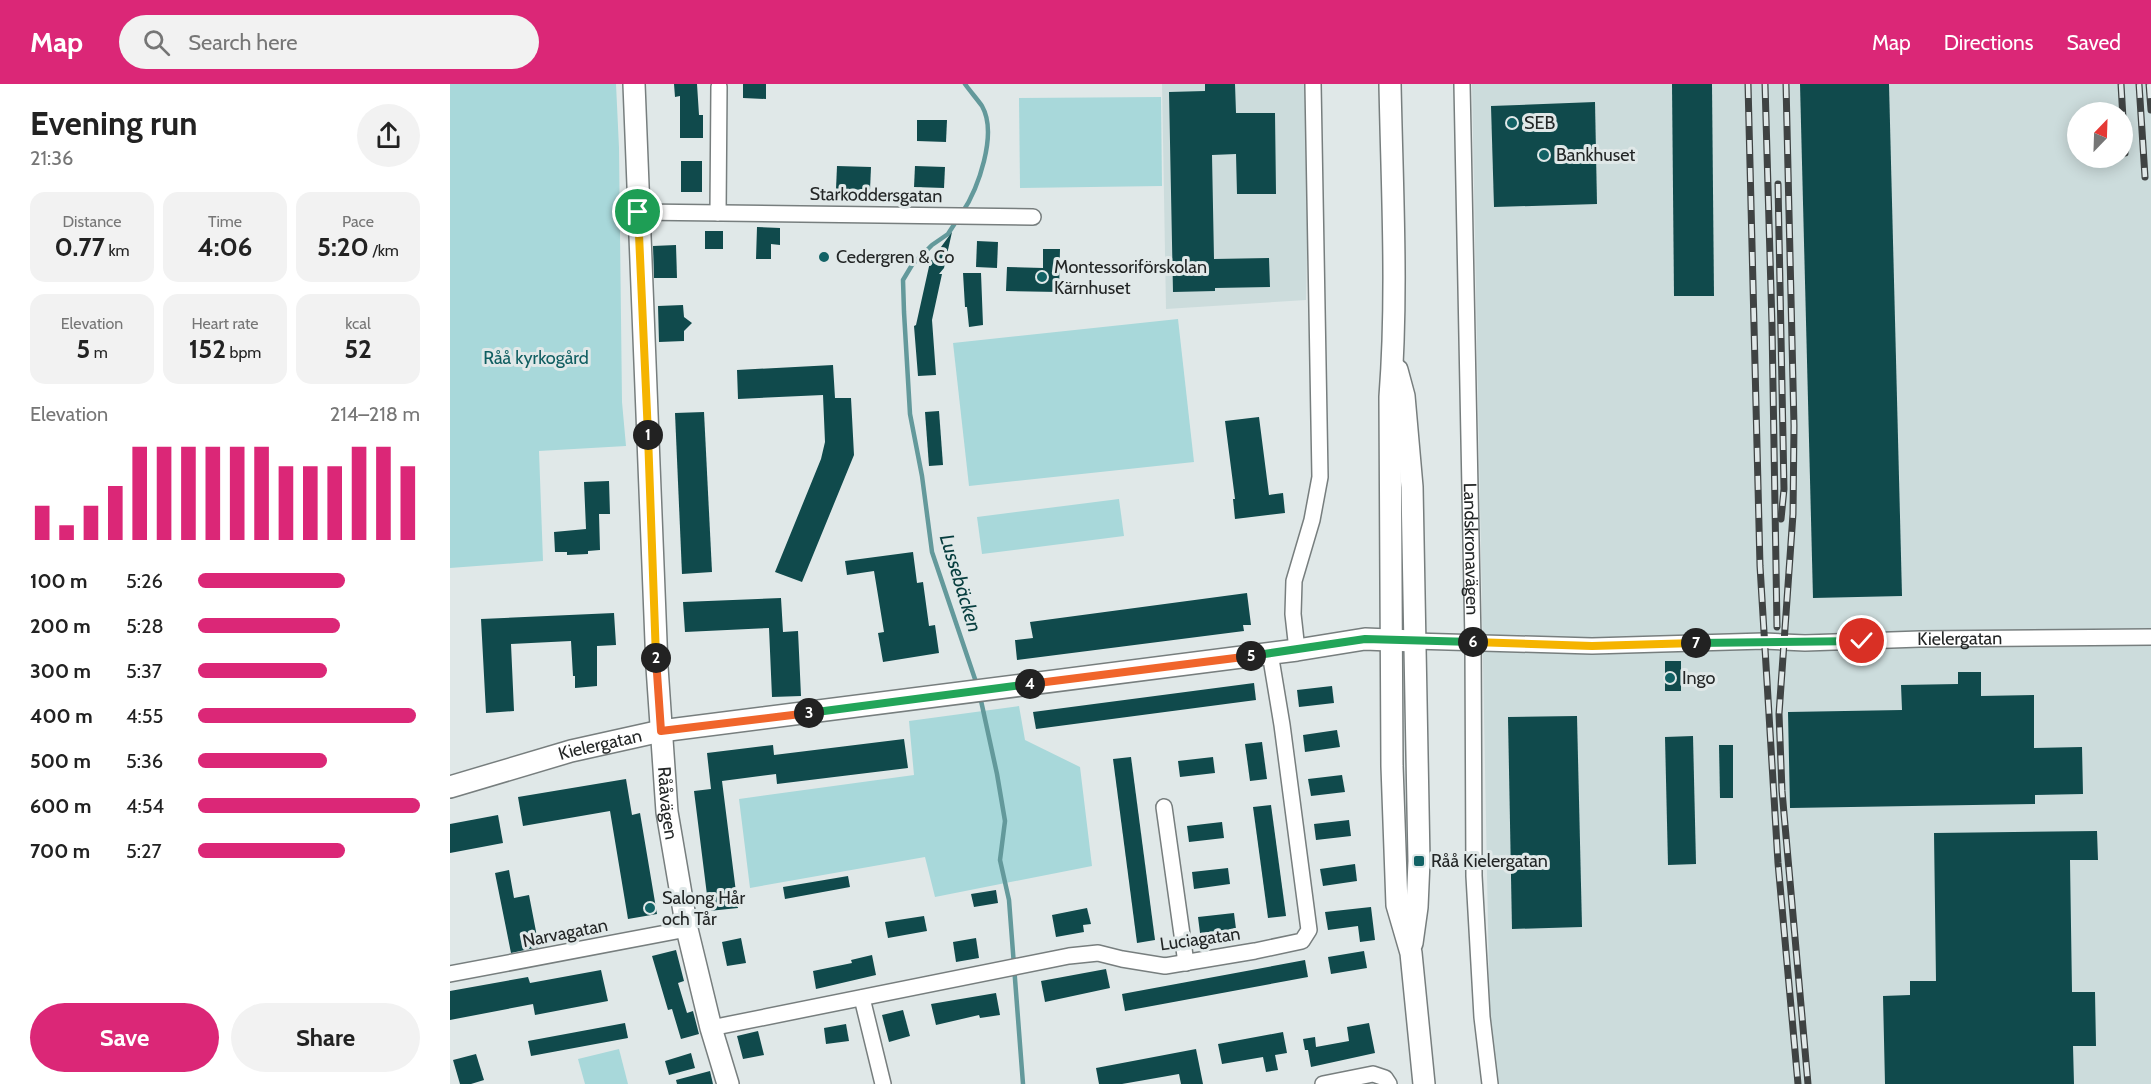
<!DOCTYPE html>
<meta charset="utf-8">
<style>
:root{--surface:#fff;--page:#f2f2f2;--text:#222;--muted:#767676;--accent:#db2777}
body{margin:0;font-family:Cabin,sans-serif;background:var(--page);color:var(--text);height:100vh;display:flex;flex-direction:column;font-size:22px;white-space:nowrap}
*{box-sizing:border-box;margin:0}
p{font-size:20px;color:var(--muted)}
.icon{flex:none;width:33px;height:33px;fill:none;stroke:currentColor;stroke-width:2;stroke-linecap:round;stroke-linejoin:round}
.map{position:relative;flex:1;overflow:hidden}
.drawer{display:flex;flex-direction:column;background:var(--surface);width:450px}
.drawer>*{flex:none}
.needle{width:39px;rotate:23deg}
.tools{position:absolute;left:1617px;top:18px;display:grid;gap:12px}
.tools a{display:grid;place-items:center;width:66px;height:66px;border-radius:50%;background:var(--surface);box-shadow:0 3px 15px #0003;font-size:30px}
.pin{position:absolute;display:grid;place-items:center;width:51px;height:51px;color:#fff;margin:-26px;border:3px solid #fff;border-radius:50%;box-shadow:0 2px 6px #0007}
.km{position:absolute;width:30px;height:30px;margin:-15px;border-radius:50%;background:#222;color:#fff;font-size:16px;line-height:30px;text-align:center}
.round{display:grid;place-items:center;flex:none;width:63px;height:63px;border-radius:32px;background:var(--page)}
.headline{display:flex;align-items:center;justify-content:space-between;height:102px;padding:0 30px}
h1{font-size:33px;font-weight:700;line-height:45px}
.metrics{display:grid;grid-template-columns:repeat(3,1fr);gap:9px;height:102px;padding:6px 30px}
.metrics div{display:grid;align-content:center;border-radius:15px;background:var(--page);text-align:center}
.metrics b{font-size:26px;font-weight:700}
.metrics small{font-size:16px;font-weight:400}
.metrics p{font-size:16px}
.chart{height:168px;padding:12px 30px}
.chart p{display:flex;justify-content:space-between}
.chart svg{width:100%;height:108px;margin-top:6px;stroke:var(--accent);stroke-width:6}
.action{display:flex;gap:12px;margin-top:auto;padding:12px 30px}
.action a{flex:1;height:69px;border-radius:36px;background:var(--accent);color:#fff;font-size:24px;font-weight:700;line-height:69px;text-align:center}
.action a+a{background:var(--page);color:var(--text)}
ul{padding:0 30px;list-style:none;font-size:20px}
li{display:grid;grid-template-columns:96px 72px 1fr;align-items:center;height:45px}
li i{height:15px;border-radius:8px;background:var(--accent)}
header{display:flex;align-items:center;gap:36px;box-sizing:border-box;height:84px;padding:0 30px;background:var(--accent);color:#fff}
header strong{font-size:28px}
nav{display:flex;gap:33px;margin-inline-start:auto;font-size:21px}
.search{width:420px;height:54px;background:var(--page);display:flex;align-items:center;gap:15px;box-sizing:border-box;padding:0 21px;border-radius:33px;color:var(--muted);font-size:22px}
main{display:flex;flex:1;min-height:0}
.map>svg:first-child{display:block}
.built{fill:#ccdcdc;fill-rule:evenodd}
.green{fill:#a8d8da}
.lines{fill:none;stroke-linecap:round;stroke-linejoin:round}
.stream{stroke:#63999b;stroke-width:4.5}
.building{fill:#104a4c}
.street-casing{stroke:#777e7e;stroke-width:18}
.secondary-casing{stroke:#777e7e;stroke-width:24}
.street{stroke:#fff;stroke-width:15}
.secondary{stroke:#fff;stroke-width:21}
.rail-casing{stroke:#3f4343;stroke-width:7}
.rail{stroke:#e0e8e8;stroke-width:4.5;stroke-dasharray:14;stroke-linecap:butt}
.split-1-casing{stroke:#fff;stroke-width:12}
.split-2-casing{stroke:#fff;stroke-width:12}
.split-3-casing{stroke:#fff;stroke-width:12}
.split-4-casing{stroke:#fff;stroke-width:12}
.split-5-casing{stroke:#fff;stroke-width:12}
.split-6-casing{stroke:#fff;stroke-width:12}
.split-7-casing{stroke:#fff;stroke-width:12}
.split-8-casing{stroke:#fff;stroke-width:12}
.split-1{stroke:#f5b400;stroke-width:8}
.split-2{stroke:#f5b400;stroke-width:8}
.split-3{stroke:#f0652b;stroke-width:8}
.split-4{stroke:#22a559;stroke-width:8}
.split-5{stroke:#f0652b;stroke-width:8}
.split-6{stroke:#22a559;stroke-width:8}
.split-7{stroke:#f5b400;stroke-width:8}
.split-8{stroke:#22a559;stroke-width:8}
.poi-dot{fill:#126265;stroke:#e0e8e8;stroke-width:2}
.labels{text-anchor:middle;stroke-width:6;stroke-linejoin:round;paint-order:stroke}
.poi-label{font-size:18px;fill:#232626;stroke:#e0e8e8;text-anchor:start}
.street-label{font-size:18px;fill:#232626;stroke:#e0e8e8}
.park-label{font-size:18px;fill:#105e61;stroke:#e0e8e8}
.water-label{font-size:20px;font-style:italic;fill:#063d3e;stroke:#e0e8e8}
</style>
<header>
<strong>Map</strong>
<div class="search"><svg class="icon" aria-label="search" viewBox="0 0 24 24"><circle cx="10" cy="10" r="6"/><path d="M15 15l6 6"/></svg>Search here</div>
<nav><a>Map</a><a>Directions</a><a>Saved</a></nav>
</header>
<main>
<section class="drawer">
<div class="headline"><div><h1>Evening run</h1><p>21:36</p></div><a class="round"><svg class="icon" aria-label="share" viewBox="0 0 24 24"><path d="M12 15V3M7 8l5-5 5 5M5 13v7h14v-7"/></svg></a></div>
<div class="metrics">
<div><p>Distance</p><b>0.77<small> km</small></b></div>
<div><p>Time</p><b>4:06</b></div>
<div><p>Pace</p><b>5:20<small> /km</small></b></div>
</div>
<div class="metrics">
<div><p>Elevation</p><b>5<small> m</small></b></div>
<div><p>Heart rate</p><b>152<small> bpm</small></b></div>
<div><p>kcal</p><b>52</b></div>
</div>
<div class="chart"><p><span>Elevation</span>214–218 m</p>
<svg viewBox="0 0 160 44" preserveAspectRatio="none"><path d="M5 44V30M15 44V38M25 44V30M35 44V22M45 44V6M55 44V6M65 44V6M75 44V6M85 44V6M95 44V6M105 44V14M115 44V14M125 44V14M135 44V6M145 44V6M155 44V14"/></svg>
</div>
<ul>
<li><b>100 m</b>5:26<i style="width:66%"></i></li>
<li><b>200 m</b>5:28<i style="width:64%"></i></li>
<li><b>300 m</b>5:37<i style="width:58%"></i></li>
<li><b>400 m</b>4:55<i style="width:98%"></i></li>
<li><b>500 m</b>5:36<i style="width:58%"></i></li>
<li><b>600 m</b>4:54<i style="width:100%"></i></li>
<li><b>700 m</b>5:27<i style="width:66%"></i></li>
</ul>
<div class="action"><a>Save</a><a>Share</a></div>
</section>
<div class="map">
<svg width="1701" height="1000" viewBox="0 0 1701 1000">
<rect width="100%" height="100%" fill="#e0e8e8"/>
<g class="built">
<polygon points="712,0 861,0 856,216 716,225"/>
<path d="M1022,0H1701V1000H1041ZM1628,28H1672V74H1628Z"/>
</g>
<g class="green">
<polygon points="0,0 166,0 169,64 172,318 176,362 89,367 93,477 0,484"/>
<polygon points="711,13 712,102 570,104 569,14"/>
<polygon points="728,235 744,378 519,402 503,259"/>
<polygon points="669,415 674,452 532,470 527,433"/>
<polygon points="569,622 575,656 630,683 642,782 485,813 475,773 300,804 289,715 464,691 459,637"/>
<polygon points="169,965 178,1000 135,1000 128,975"/>
</g>
<g class="lines">
<g class="stream">
<path d="M512,129C528,105 548,50 532,22C527,15 520,7 515,0"/>
<polyline points="507,136 498,150 482,161 462,181 453,196 454,228 460,330 472,392 482,468 527,601"/>
<polyline points="530,612 547,690 555,737 550,776 559,816 573,1000"/>
</g>
</g>
<g class="building">
<polygon points="224,0 247,0 249,31 253,31 253,54 230,54 230,12 225,13"/>
<polygon points="293,0 316,0 316,15 293,14"/>
<polygon points="755,0 785,0 786,29 825,29 826,110 787,110 786,70 762,71 764,175 819,174 820,203 765,204 765,207 723,208 719,8 755,7"/>
<polygon points="1222,0 1262,0 1264,212 1224,212"/>
<polygon points="1350,0 1439,0 1452,512 1363,514"/>
<polygon points="1145,18 1147,120 1044,123 1041,22"/>
<polygon points="467,36 497,36 496,58 467,57"/>
<rect x="231" y="77" width="21" height="31"/>
<polygon points="387,82 421,83 420,106 386,105"/>
<polygon points="465,82 495,83 494,104 464,103"/>
<polygon points="307,143 330,144 330,161 321,160 321,175 306,175"/>
<rect x="255" y="147" width="18" height="18"/>
<polygon points="502,148 494,184 489,190 492,190 482,236 486,291 468,292 464,242 466,241 480,178"/>
<polygon points="527,157 548,158 547,184 526,183"/>
<polygon points="226,161 227,194 204,194 203,162"/>
<polygon points="593,165 610,165 609,208 556,207 557,183 593,184"/>
<polygon points="513,189 531,189 533,241 519,243 517,223 515,223"/>
<polygon points="233,221 234,233 242,239 234,247 234,257 209,258 208,222"/>
<polygon points="383,281 385,314 401,314 404,371 352,498 325,488 371,375 375,358 373,311 288,315 287,286"/>
<polygon points="489,327 493,381 479,382 475,328"/>
<polygon points="254,328 262,488 232,490 225,329"/>
<polygon points="809,333 819,411 833,409 835,429 785,435 783,415 785,415 775,337"/>
<polygon points="159,397 160,430 149,430 150,466 138,467 138,470 117,471 117,468 105,468 104,448 136,445 134,398"/>
<polygon points="463,468 467,499 473,498 479,542 485,541 489,569 433,578 428,549 434,548 424,487 397,491 395,477"/>
<polygon points="797,509 801,541 793,541 794,547 567,576 565,556 583,554 580,538"/>
<polygon points="331,514 333,548 348,547 351,612 322,613 319,544 235,548 233,518"/>
<polygon points="164,529 166,561 147,562 147,602 125,604 125,592 123,592 121,557 61,560 64,627 36,629 31,535"/>
<rect x="1215" y="577" width="16" height="30"/>
<polygon points="1508,588 1531,588 1531,612 1584,611 1584,664 1632,663 1633,710 1585,711 1585,720 1340,724 1338,628 1452,626 1451,601 1508,600"/>
<polygon points="804,599 806,616 586,645 583,628"/>
<polygon points="882,602 884,619 849,623 847,606"/>
<polygon points="1127,632 1132,843 1062,845 1058,633"/>
<polygon points="887,646 890,663 855,668 853,651"/>
<polygon points="1243,652 1246,780 1218,781 1215,653"/>
<polygon points="454,655 458,684 327,700 326,690 272,697 288,824 259,827 244,707 261,705 257,669 323,661 324,671"/>
<polygon points="812,658 817,695 800,697 795,660"/>
<polygon points="1269,661 1283,661 1283,714 1270,714"/>
<polygon points="681,673 705,856 687,859 663,675"/>
<polygon points="763,673 765,689 730,693 728,677"/>
<polygon points="892,691 895,708 861,712 858,695"/>
<polygon points="176,695 182,731 190,729 207,830 178,835 160,727 73,742 68,713"/>
<polygon points="821,721 836,832 818,834 803,723"/>
<polygon points="48,731 53,759 0,769 0,740"/>
<polygon points="899,736 901,752 866,756 864,740"/>
<polygon points="772,738 774,754 739,758 737,742"/>
<polygon points="1647,747 1648,776 1620,776 1622,908 1645,908 1646,962 1623,962 1624,1000 1435,1000 1433,912 1460,911 1460,897 1486,897 1484,749"/>
<polygon points="905,780 907,797 873,802 870,785"/>
<polygon points="778,784 780,800 744,805 742,788"/>
<polygon points="59,786 64,814 79,811 89,863 61,869 45,789"/>
<polygon points="398,792 400,803 335,815 333,803"/>
<polygon points="546,806 548,819 524,823 521,810"/>
<polygon points="921,823 925,856 910,858 908,842 878,846 875,828"/>
<polygon points="637,824 641,840 633,841 634,848 606,853 602,831"/>
<polygon points="784,829 786,845 750,849 748,833"/>
<polygon points="474,832 477,847 438,854 435,838"/>
<polygon points="291,854 296,879 277,882 272,858"/>
<polygon points="526,854 529,874 506,878 503,858"/>
<polygon points="226,866 234,897 228,899 237,929 243,927 249,950 231,955 222,925 218,926 202,872"/>
<polygon points="914,867 917,884 881,890 878,873"/>
<polygon points="422,871 426,891 366,905 363,887 402,879 401,876"/>
<polygon points="855,876 858,893 675,927 672,910"/>
<polygon points="656,885 660,904 595,918 591,897"/>
<polygon points="151,886 158,917 85,931 83,920 0,936 0,907 78,893 80,899"/>
<polygon points="546,909 550,931 530,934 529,931 486,941 481,920"/>
<polygon points="453,926 460,952 439,958 432,931"/>
<polygon points="175,939 178,954 81,972 78,957"/>
<polygon points="919,939 925,969 861,983 858,966 855,966 853,955 865,953 866,963 899,957 897,943"/>
<polygon points="396,940 399,957 376,960 374,944"/>
<polygon points="308,947 314,971 293,975 287,952"/>
<polygon points="833,948 837,969 825,971 828,986 816,988 813,973 772,980 768,960"/>
<polygon points="746,965 753,1000 731,1000 729,990 672,1000 649,1000 646,984"/>
<polygon points="241,969 245,984 219,991 215,977"/>
<polygon points="26,970 34,996 21,1000 10,1000 3,976"/>
<polygon points="260,987 263,1000 227,1000 226,996"/>
</g>
<g class="lines">
<g class="street-casing">
<g id="street">
<path id="s1" d="M1012,0L1023,558L1024,792L1032,933L1040,1000"/>
<polyline points="188,128 583,133"/>
<polyline points="268,129 269,3"/>
<path id="s2" d="M964,557L1142,562L1314,557L1355,559L1470,555L1701,553"/>
<polyline points="847,566 843,530 844,497 862,436 870,393 863,0"/>
<polyline points="714,723 736,879"/>
<polyline points="0,890 237,845"/>
<polyline points="412,914 433,1000"/>
<polyline points="261,944 619,872 648,869 672,875 715,882 805,867 852,857 859,846 832,641 820,569"/>
<polyline points="873,1000 923,990 935,994 939,1000"/>
</g>
</g>
<g class="secondary-casing">
<g id="secondary">
<path id="s3" d="M184,0L207,583L217,728L237,845L261,944L278,1000"/>
<path d="M940,0C942,104 948,209 940,313L942,682L947,821L961,869L974,1000"/>
<polyline points="947,286 954,312 962,403 969,777 967,823 962,859"/>
<path id="s4" d="M0,703L121,667L211,647L847,566L915,555L964,557"/>
</g>
</g>
<use href="#street" class="street"/>
<use href="#secondary" class="secondary"/>
<g class="rail-casing">
<g id="rail">
<polyline points="1298,0 1310,482 1328,779 1348,1000"/>
<polyline points="1315,0 1322,241 1327,543"/>
<polyline points="1336,0 1344,342 1343,430 1329,630 1332,707 1358,1000"/>
<polyline points="1671,0 1675,69"/>
<polyline points="1689,0 1695,93"/>
<polyline points="1699,0 1701,26"/>
<polyline points="1328,100 1334,405 1331,435"/>
</g>
</g>
<use href="#rail" class="rail"/>
</g>
<g class="lines">
<g class="split-1-casing">
<polyline id="split-1" points="188,128 198,351"/>
</g>
<g class="split-2-casing">
<polyline id="split-2" points="198,351 206,574"/>
</g>
<g class="split-3-casing">
<polyline id="split-3" points="206,574 211,647 359,629"/>
</g>
<g class="split-4-casing">
<polyline id="split-4" points="359,629 580,600"/>
</g>
<g class="split-5-casing">
<polyline id="split-5" points="580,600 801,572"/>
</g>
<g class="split-6-casing">
<polyline id="split-6" points="801,572 915,555 1023,558"/>
</g>
<g class="split-7-casing">
<polyline id="split-7" points="1023,558 1142,562 1246,559"/>
</g>
<g class="split-8-casing">
<polyline id="split-8" points="1246,559 1412,557"/>
</g>
<use href="#split-1" class="split-1"/>
<use href="#split-2" class="split-2"/>
<use href="#split-3" class="split-3"/>
<use href="#split-4" class="split-4"/>
<use href="#split-5" class="split-5"/>
<use href="#split-6" class="split-6"/>
<use href="#split-7" class="split-7"/>
<use href="#split-8" class="split-8"/>
</g>
<g class="poi-dot">
<circle cx="1062" cy="39" r="6"/>
<circle cx="1094" cy="71" r="6"/>
<circle cx="374" cy="173" r="6"/>
<circle cx="592" cy="193" r="6"/>
<circle cx="1220" cy="594" r="6"/>
<rect x="963" y="771" width="12" height="12" rx="3"/>
<circle cx="200" cy="824" r="6"/>
</g>
<g class="labels">
<g class="poi-label">
<text x="1074" y="45">SEB</text>
<text x="1106" y="77">Bankhuset</text>
<text x="386" y="179">Cedergren &amp; Co</text>
<text x="604" y="189">Montessoriförskolan<tspan x="604" dy="21">Kärnhuset</tspan></text>
<text x="1232" y="600">Ingo</text>
<text x="981" y="783">Råå Kielergatan</text>
<text x="212" y="820">Salong Hår<tspan x="212" dy="21">och Tår</tspan></text>
</g>
<g class="street-label">
<text transform="translate(426 111) rotate(1)" y="6">Starkoddersgatan</text>
<text dy="6" stroke="none"><textPath href="#s1" startOffset="465">Landskronavägen</textPath></text>
<text dy="6" stroke="none"><textPath href="#s2" startOffset="546">Kielergatan</textPath></text>
<text dy="6" stroke="none"><textPath href="#s4" startOffset="156">Kielergatan</textPath></text>
<text dy="6" stroke="none"><textPath href="#s3" startOffset="720">Rååvägen</textPath></text>
<text transform="translate(115 849) rotate(-11)" y="6">Narvagatan</text>
<text transform="translate(750 855) rotate(-8)" y="6">Luciagatan</text>
</g>
<g class="park-label">
<text x="86" y="280">Råå kyrkogård</text>
</g>
<g class="water-label">
<text transform="translate(511 499) rotate(73)" y="7">Lussebäcken</text>
</g>
</g>
</svg>
<div class="tools">
<a><svg class="needle" viewBox="-14 -14 28 28"><path d="M0-13l5 13h-10z" fill="#e53935"/><path d="M0 13l5-13h-10z" fill="#767676"/></svg></a>
</div>
<div class="pin" style="left:188px;top:128px;background:#1e9e55"><svg class="icon" aria-label="arrive" viewBox="0 0 24 24"><path d="M6 21V4h12l-3 4 3 4H6"/></svg></div>
<div class="pin" style="left:1412px;top:557px;background:#d93025"><svg class="icon" aria-label="check" viewBox="0 0 24 24"><path d="M5 12l5 5 9-10"/></svg></div>
<b class="km" style="left:198px;top:351px">1</b>
<b class="km" style="left:206px;top:574px">2</b>
<b class="km" style="left:359px;top:629px">3</b>
<b class="km" style="left:580px;top:600px">4</b>
<b class="km" style="left:801px;top:572px">5</b>
<b class="km" style="left:1023px;top:558px">6</b>
<b class="km" style="left:1246px;top:559px">7</b>
</div>
</main>
